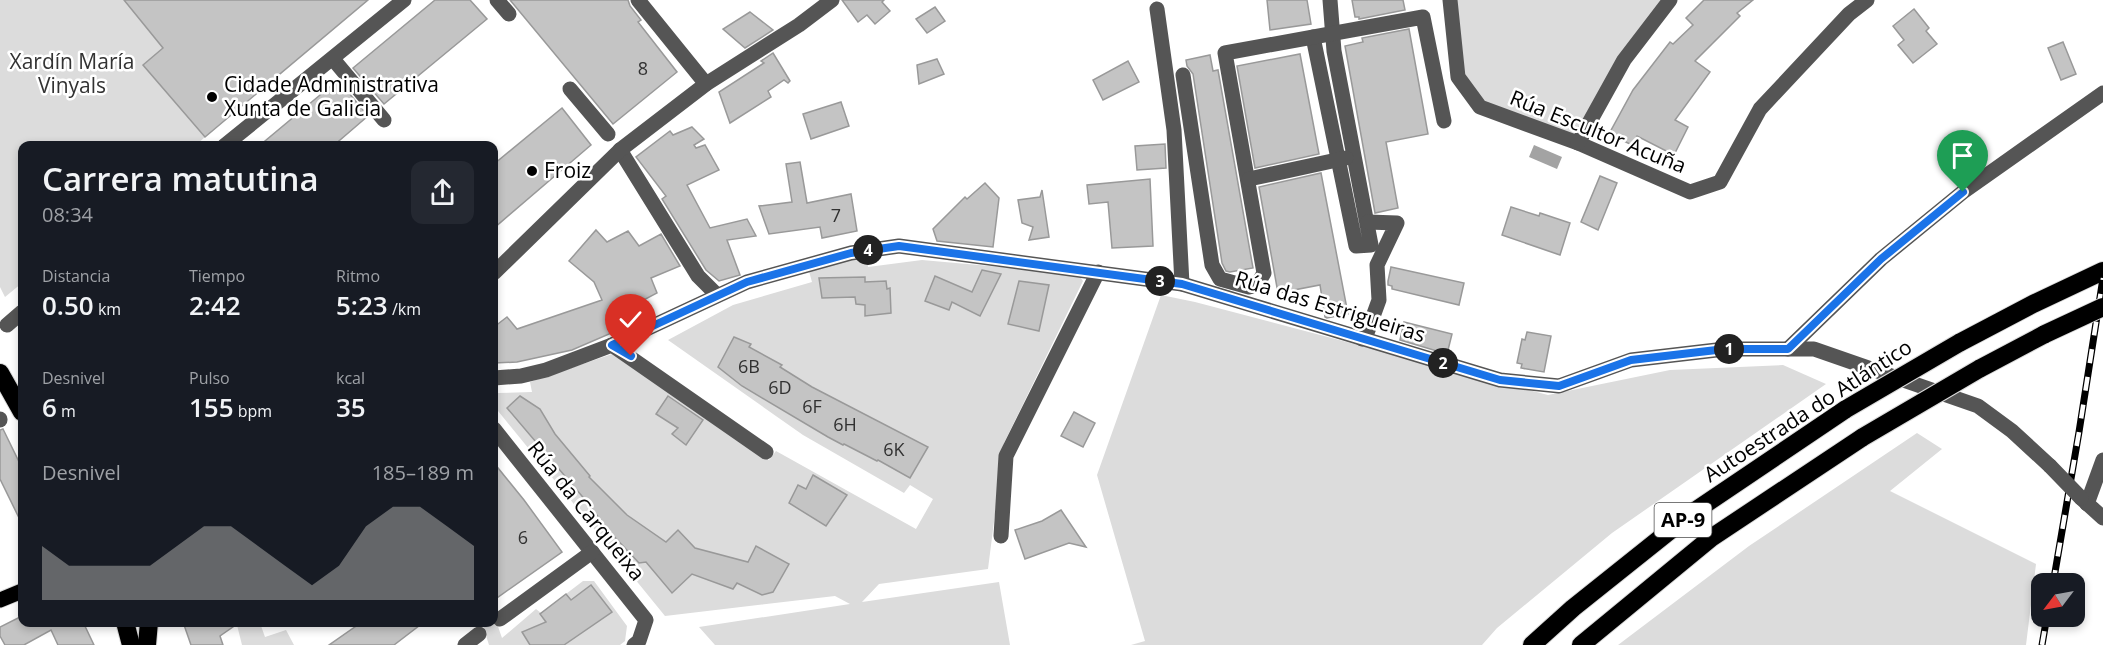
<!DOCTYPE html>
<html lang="es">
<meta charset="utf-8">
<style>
:root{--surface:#171b24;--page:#242831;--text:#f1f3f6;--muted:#9ea1a6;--accent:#858687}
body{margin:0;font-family:"Open Sans",sans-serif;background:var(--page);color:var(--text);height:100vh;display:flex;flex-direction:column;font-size:22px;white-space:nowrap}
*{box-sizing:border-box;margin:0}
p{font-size:20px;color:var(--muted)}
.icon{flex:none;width:33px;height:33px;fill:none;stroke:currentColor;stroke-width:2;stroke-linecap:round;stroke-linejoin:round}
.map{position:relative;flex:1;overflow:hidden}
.panel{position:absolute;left:18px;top:141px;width:480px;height:486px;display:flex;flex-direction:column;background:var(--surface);border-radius:12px;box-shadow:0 3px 9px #0003}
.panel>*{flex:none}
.needle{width:39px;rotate:238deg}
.buttons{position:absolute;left:2031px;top:573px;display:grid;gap:12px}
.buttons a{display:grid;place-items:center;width:54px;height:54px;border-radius:12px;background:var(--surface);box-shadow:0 3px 9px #0003;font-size:30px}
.pin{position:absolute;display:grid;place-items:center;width:51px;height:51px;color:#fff;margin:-62px -26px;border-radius:50% 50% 50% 0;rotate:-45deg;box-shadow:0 0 6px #0007}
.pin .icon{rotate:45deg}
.km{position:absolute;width:30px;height:30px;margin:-15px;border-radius:50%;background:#222;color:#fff;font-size:16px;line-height:30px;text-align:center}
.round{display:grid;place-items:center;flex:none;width:63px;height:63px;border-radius:12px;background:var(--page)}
.overview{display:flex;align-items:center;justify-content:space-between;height:102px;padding:0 24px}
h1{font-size:33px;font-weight:600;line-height:45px}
.figures{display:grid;grid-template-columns:repeat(3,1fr);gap:9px;height:102px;padding:6px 24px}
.figures div{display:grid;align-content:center}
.figures b{font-size:26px;font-weight:600}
.figures small{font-size:16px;font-weight:400}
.figures p{font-size:16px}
.chart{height:168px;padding:12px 24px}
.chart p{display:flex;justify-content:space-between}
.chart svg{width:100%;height:108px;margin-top:6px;fill:var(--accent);opacity:.7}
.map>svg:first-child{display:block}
.green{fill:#dcdcdc}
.water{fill:#a3a3a3}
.building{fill:#c4c4c4;stroke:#999;stroke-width:1.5}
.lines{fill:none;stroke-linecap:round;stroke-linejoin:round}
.major-casing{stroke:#dbdbdb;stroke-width:17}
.highway-casing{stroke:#dbdbdb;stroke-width:20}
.minor{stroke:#555;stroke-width:15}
.major{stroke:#000;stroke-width:15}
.highway{stroke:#000;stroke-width:18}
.rail-casing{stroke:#000;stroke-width:7}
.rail{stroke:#fff;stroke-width:4.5;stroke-dasharray:14;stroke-linecap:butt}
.highway-bridge-casing{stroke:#dbdbdb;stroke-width:20;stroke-linecap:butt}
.minor-bridge{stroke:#555;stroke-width:15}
.highway-bridge{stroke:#000;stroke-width:18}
.route-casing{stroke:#fff;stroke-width:12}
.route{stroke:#1a73e8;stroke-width:8}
.poi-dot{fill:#000;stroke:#fff;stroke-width:2}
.labels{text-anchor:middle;stroke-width:5;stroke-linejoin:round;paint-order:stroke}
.number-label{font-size:18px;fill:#313131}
.shield{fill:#fff;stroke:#4c4c4c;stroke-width:1.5}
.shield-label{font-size:20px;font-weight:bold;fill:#000}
.park-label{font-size:21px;fill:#333;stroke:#fff}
.poi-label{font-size:21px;fill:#000;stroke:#fff;text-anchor:start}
.street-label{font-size:21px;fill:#000;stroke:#fff}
</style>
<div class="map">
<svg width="2103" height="645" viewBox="0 0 2103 645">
<rect width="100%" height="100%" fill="#fff"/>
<g class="green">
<polygon points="0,0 124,0 163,48 143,65 205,137 195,146 22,146 22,283 5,297 0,287"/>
<polygon points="1450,0 1670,0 1578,143 1480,107 1458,77"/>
<polygon points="866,251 868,267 922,260 1078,274 1083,281 1004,443 988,569 879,584 862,602 999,582 1010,645 715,645 699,627 850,604 835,596 665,616 494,406 497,393 532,392 530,382 615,353 710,412 769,460 776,451 916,529 933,499 910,485 904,493 803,435 668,340 733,305 812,282 807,264"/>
<polygon points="1161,295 1195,302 1548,395 1670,370 1783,365 1826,384 1612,533 1497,628 1482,645 1131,645 1145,641 1097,475"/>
<polygon points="1917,433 1942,449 1890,491 2036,564 2026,645 1618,645 1749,546"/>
<polygon points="583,581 594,581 627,626 625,641 620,645 489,645 482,623 494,622 494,615 502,638 536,609 541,613"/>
<polygon points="240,623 260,623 265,637 286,630 294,645 242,645 237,625"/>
</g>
<polygon class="water" points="1534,145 1562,157 1557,169 1529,157"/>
<g class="building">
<polygon points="124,0 368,0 205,137 143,65 163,48"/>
<polygon points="435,0 470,0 487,19 384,104 353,68"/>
<polygon points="510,0 628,0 630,6 641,20 638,22 677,72 613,124"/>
<polygon points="842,0 884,0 882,2 890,11 875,24 867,15 858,22"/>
<polygon points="1267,0 1307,0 1311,24 1270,30"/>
<polygon points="1352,0 1403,0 1405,10 1359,19 1359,17 1355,17"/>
<polygon points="1704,0 1753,0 1737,13 1740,16 1695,61 1710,72 1675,120 1688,127 1674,155 1637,136 1632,145 1609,134 1633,90 1670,42 1673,44 1693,25 1686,18"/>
<polygon points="935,7 945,21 927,33 916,19"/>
<polygon points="1914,9 1929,28 1926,31 1937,44 1913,63 1898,45 1904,40 1893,26"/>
<polygon points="750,12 773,30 745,48 723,29"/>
<polygon points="1409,29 1428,134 1386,142 1398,208 1375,213 1345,46 1363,42 1362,38"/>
<polygon points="2063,42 2076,74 2061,80 2048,48"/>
<polygon points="773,53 790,81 788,83 784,80 768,91 771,97 730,123 719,92 764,63 761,61"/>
<polygon points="1300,54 1319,154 1255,168 1237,66"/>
<polygon points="1210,55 1213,71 1218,70 1253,268 1230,272 1226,271 1222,263 1193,74 1187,66 1186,60"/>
<polygon points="937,59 944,74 919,84 917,65"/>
<polygon points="1128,61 1139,82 1103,100 1093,80"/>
<polygon points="338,80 368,116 333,146 259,146"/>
<polygon points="841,102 849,126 811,139 803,114"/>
<polygon points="562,108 591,145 494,228 494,164"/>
<polygon points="692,127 704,139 694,145 696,148 705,145 719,170 687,185 710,228 747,219 756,236 727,240 740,275 719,281 706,270 662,199 666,196 636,157 670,131 673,135"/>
<polygon points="1165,144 1166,168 1137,170 1135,146"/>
<polygon points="800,162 807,203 851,194 857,231 822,238 820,227 769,234 759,206 792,202 786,164"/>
<polygon points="1321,173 1348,314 1327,318 1325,317 1320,285 1278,293 1259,187"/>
<polygon points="1600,176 1617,183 1598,230 1581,222"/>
<polygon points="1150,179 1153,246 1112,248 1108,202 1089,204 1087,185"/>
<polygon points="985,183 999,198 993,247 937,241 933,229 965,197 967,199"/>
<polygon points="1042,190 1049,237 1029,240 1033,227 1022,223 1018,200 1040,197"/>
<polygon points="1511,207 1539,216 1540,213 1570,223 1560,255 1502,235"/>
<polygon points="596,230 607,242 628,231 639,246 661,234 680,266 651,278 657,293 636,304 644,319 572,350 517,362 494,363 494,327 507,317 517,329 602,300 594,282 569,261"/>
<polygon points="1391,267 1464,283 1459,305 1392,289 1392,286 1388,285 1388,281"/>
<polygon points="982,270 1001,274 980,316 952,302 949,310 925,301 935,276 972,292"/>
<polygon points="865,277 865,282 886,281 887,289 890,288 891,313 865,316 865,305 856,304 855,297 822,298 819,278"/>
<polygon points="1019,281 1049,285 1039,331 1008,324"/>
<polygon points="1404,322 1452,334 1447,354 1400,340"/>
<polygon points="1527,332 1551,336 1544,372 1521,368 1522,364 1517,363 1522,339 1525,340"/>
<polygon points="734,337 751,344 749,347 782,365 780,367 812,387 928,447 910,478 878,460 877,461 844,444 843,445 828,437 742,386 718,367"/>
<polygon points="520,396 540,409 555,434 590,476 589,477 627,515 666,542 678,530 695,548 748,562 756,546 789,564 773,592 762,595 737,583 733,589 692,574 672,593 646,562 639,563 608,530 587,502 507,408"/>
<polygon points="668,396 703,420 686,445 672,434 678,428 656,414"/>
<polygon points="1074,412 1095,423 1083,447 1061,436"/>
<polygon points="3,429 22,468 22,524 0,479 0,430"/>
<polygon points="494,463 524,500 562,552 494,600"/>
<polygon points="813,475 847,495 826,526 789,503 798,485 806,489"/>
<polygon points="1061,510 1086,547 1069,543 1025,559 1015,530 1042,521"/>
<polygon points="591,585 612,612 564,645 530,645 522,632 546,622 540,614 566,594 571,600"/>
<polygon points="22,616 22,622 83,622 94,645 58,645 51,630 24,645 5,645 0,636 0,627"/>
<polygon points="183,622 240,622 220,636 223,645 191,645"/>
<polygon points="362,622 424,622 394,645 329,645"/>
</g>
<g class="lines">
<g class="major-casing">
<polyline id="major" points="0,600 22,591"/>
</g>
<g class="highway-casing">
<g id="highway">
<polyline points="1959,343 2033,304 2103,271"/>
<polyline points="1979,369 2045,334"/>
<polyline points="0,373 22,412"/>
<polyline points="125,622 131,645"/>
<polyline points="147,645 149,622"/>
<polyline points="1532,645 1573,608 1692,513 1846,409"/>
<polyline points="1581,645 1711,538 1863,437"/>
</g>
</g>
<g class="minor">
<polyline points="497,0 509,14"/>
<polyline points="638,0 706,84"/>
<polyline points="1450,0 1458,77 1480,107 1578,143 1690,192 1720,182 1760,109 1849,14 1867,0"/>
<polyline points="1157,9 1174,130 1182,284"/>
<polyline points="1313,37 1356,246 1371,245 1334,51 1330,0"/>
<polyline points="333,59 384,120"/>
<polyline points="1183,75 1212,265 1220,279 1249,287 1257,285 1264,273 1225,53 1423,17 1444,121"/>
<polyline points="570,89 608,134"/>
<polyline points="1578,143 1624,60 1670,0"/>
<polyline points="224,146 404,0"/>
<polyline points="620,150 698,276 717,295"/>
<polyline points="1249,179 1346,158"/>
<polyline points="494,273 620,150 706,84 799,25 832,0"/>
<polyline points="7,325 22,312"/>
<polyline points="1362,339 1367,333 1379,300 1377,265 1397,223 1368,222"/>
<polyline points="612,345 766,452"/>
<polyline points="1788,349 1881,259 1963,192 2103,93"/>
<polyline points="494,378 521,376 546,370 612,345 747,282 851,253 899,246 1182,284 1500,380 1559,386 1631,360 1725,349 1814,349 1978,406 2012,431 2050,466"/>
<polyline points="0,420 0,419"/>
<polyline points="494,429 646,620 639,641 634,645"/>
<polyline points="2081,498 2103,518"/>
<polyline points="2087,504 2103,460"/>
<polyline points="1001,536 1006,456 1098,272"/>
<polyline points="500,619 592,552"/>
<polyline points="465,645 479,634"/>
</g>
<use href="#major" class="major"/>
<use href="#highway" class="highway"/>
<g class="rail-casing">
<g id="rail">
<polyline points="2053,584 2079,432 2103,278"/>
<polyline points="2042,645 2047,616"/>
</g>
</g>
<use href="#rail" class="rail"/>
<g class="highway-bridge-casing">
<g id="highway-bridge">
<polyline points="2045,334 2103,307"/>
<polyline points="1846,409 1959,343"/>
<polyline points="1863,437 1979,369"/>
</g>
</g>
<polyline class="minor-bridge" points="2050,466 2081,498"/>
<use href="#highway-bridge" class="highway-bridge"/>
</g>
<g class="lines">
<g class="route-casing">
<polyline id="route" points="631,356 612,345 747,282 851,253 899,246 1182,284 1500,380 1559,386 1631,360 1725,349 1788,349 1881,259 1963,192"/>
</g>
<use href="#route" class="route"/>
</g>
<g class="poi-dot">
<circle cx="212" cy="97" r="6"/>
<circle cx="532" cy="171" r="6"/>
</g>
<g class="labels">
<g class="number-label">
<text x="643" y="75">8</text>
<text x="836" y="222">7</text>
<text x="749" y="373">6B</text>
<text x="780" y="394">6D</text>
<text x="812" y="413">6F</text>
<text x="845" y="431">6H</text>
<text x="894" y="456">6K</text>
<text x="523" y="544">6</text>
</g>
<rect class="shield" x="1654.5" y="503" width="57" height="34" rx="4.5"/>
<g class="shield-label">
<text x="1683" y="527">AP-9</text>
</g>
<g class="park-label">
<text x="72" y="69">Xardín María<tspan x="72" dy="24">Vinyals</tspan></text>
</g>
<g class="poi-label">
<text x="224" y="92">Cidade Administrativa<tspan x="224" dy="24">Xunta de Galicia</tspan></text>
<text x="544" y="178">Froiz</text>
</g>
<g class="street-label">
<text transform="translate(1598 132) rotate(22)" y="7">Rúa Escultor Acuña</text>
<text transform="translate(1330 307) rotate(17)" y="7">Rúa das Estrigueiras</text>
<text transform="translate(1808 411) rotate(-33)" y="7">Autoestrada do Atlántico</text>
<text transform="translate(586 511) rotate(51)" y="7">Rúa da Carqueixa</text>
</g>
</g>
</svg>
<div class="buttons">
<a><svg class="needle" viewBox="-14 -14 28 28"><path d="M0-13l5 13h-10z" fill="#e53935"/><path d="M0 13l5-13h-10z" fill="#9ea1a6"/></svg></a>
</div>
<div class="pin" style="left:1963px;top:192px;background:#1e9e55"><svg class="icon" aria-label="arrive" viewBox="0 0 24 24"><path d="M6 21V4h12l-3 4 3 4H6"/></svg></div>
<div class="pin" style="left:631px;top:356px;background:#d93025"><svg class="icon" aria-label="check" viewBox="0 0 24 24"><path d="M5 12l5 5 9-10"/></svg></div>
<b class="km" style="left:1729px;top:349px">1</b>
<b class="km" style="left:1443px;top:363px">2</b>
<b class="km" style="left:1160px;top:281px">3</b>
<b class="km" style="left:868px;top:250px">4</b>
<section class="panel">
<div class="overview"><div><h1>Carrera matutina</h1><p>08:34</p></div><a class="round"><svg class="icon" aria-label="share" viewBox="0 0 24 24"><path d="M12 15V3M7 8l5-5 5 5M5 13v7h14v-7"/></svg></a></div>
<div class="figures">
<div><p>Distancia</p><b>0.50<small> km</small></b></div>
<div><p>Tiempo</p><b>2:42</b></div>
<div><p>Ritmo</p><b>5:23<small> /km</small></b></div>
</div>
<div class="figures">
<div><p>Desnivel</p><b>6<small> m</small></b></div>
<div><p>Pulso</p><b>155<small> bpm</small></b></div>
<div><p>kcal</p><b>35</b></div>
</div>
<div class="chart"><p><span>Desnivel</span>185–189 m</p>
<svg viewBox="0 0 160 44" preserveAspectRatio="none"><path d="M0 44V22L10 30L20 30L30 30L40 30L50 22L60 14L70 14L80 22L90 30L100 38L110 30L120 14L130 6L140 6L150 14L160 22V44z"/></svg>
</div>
</section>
</div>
